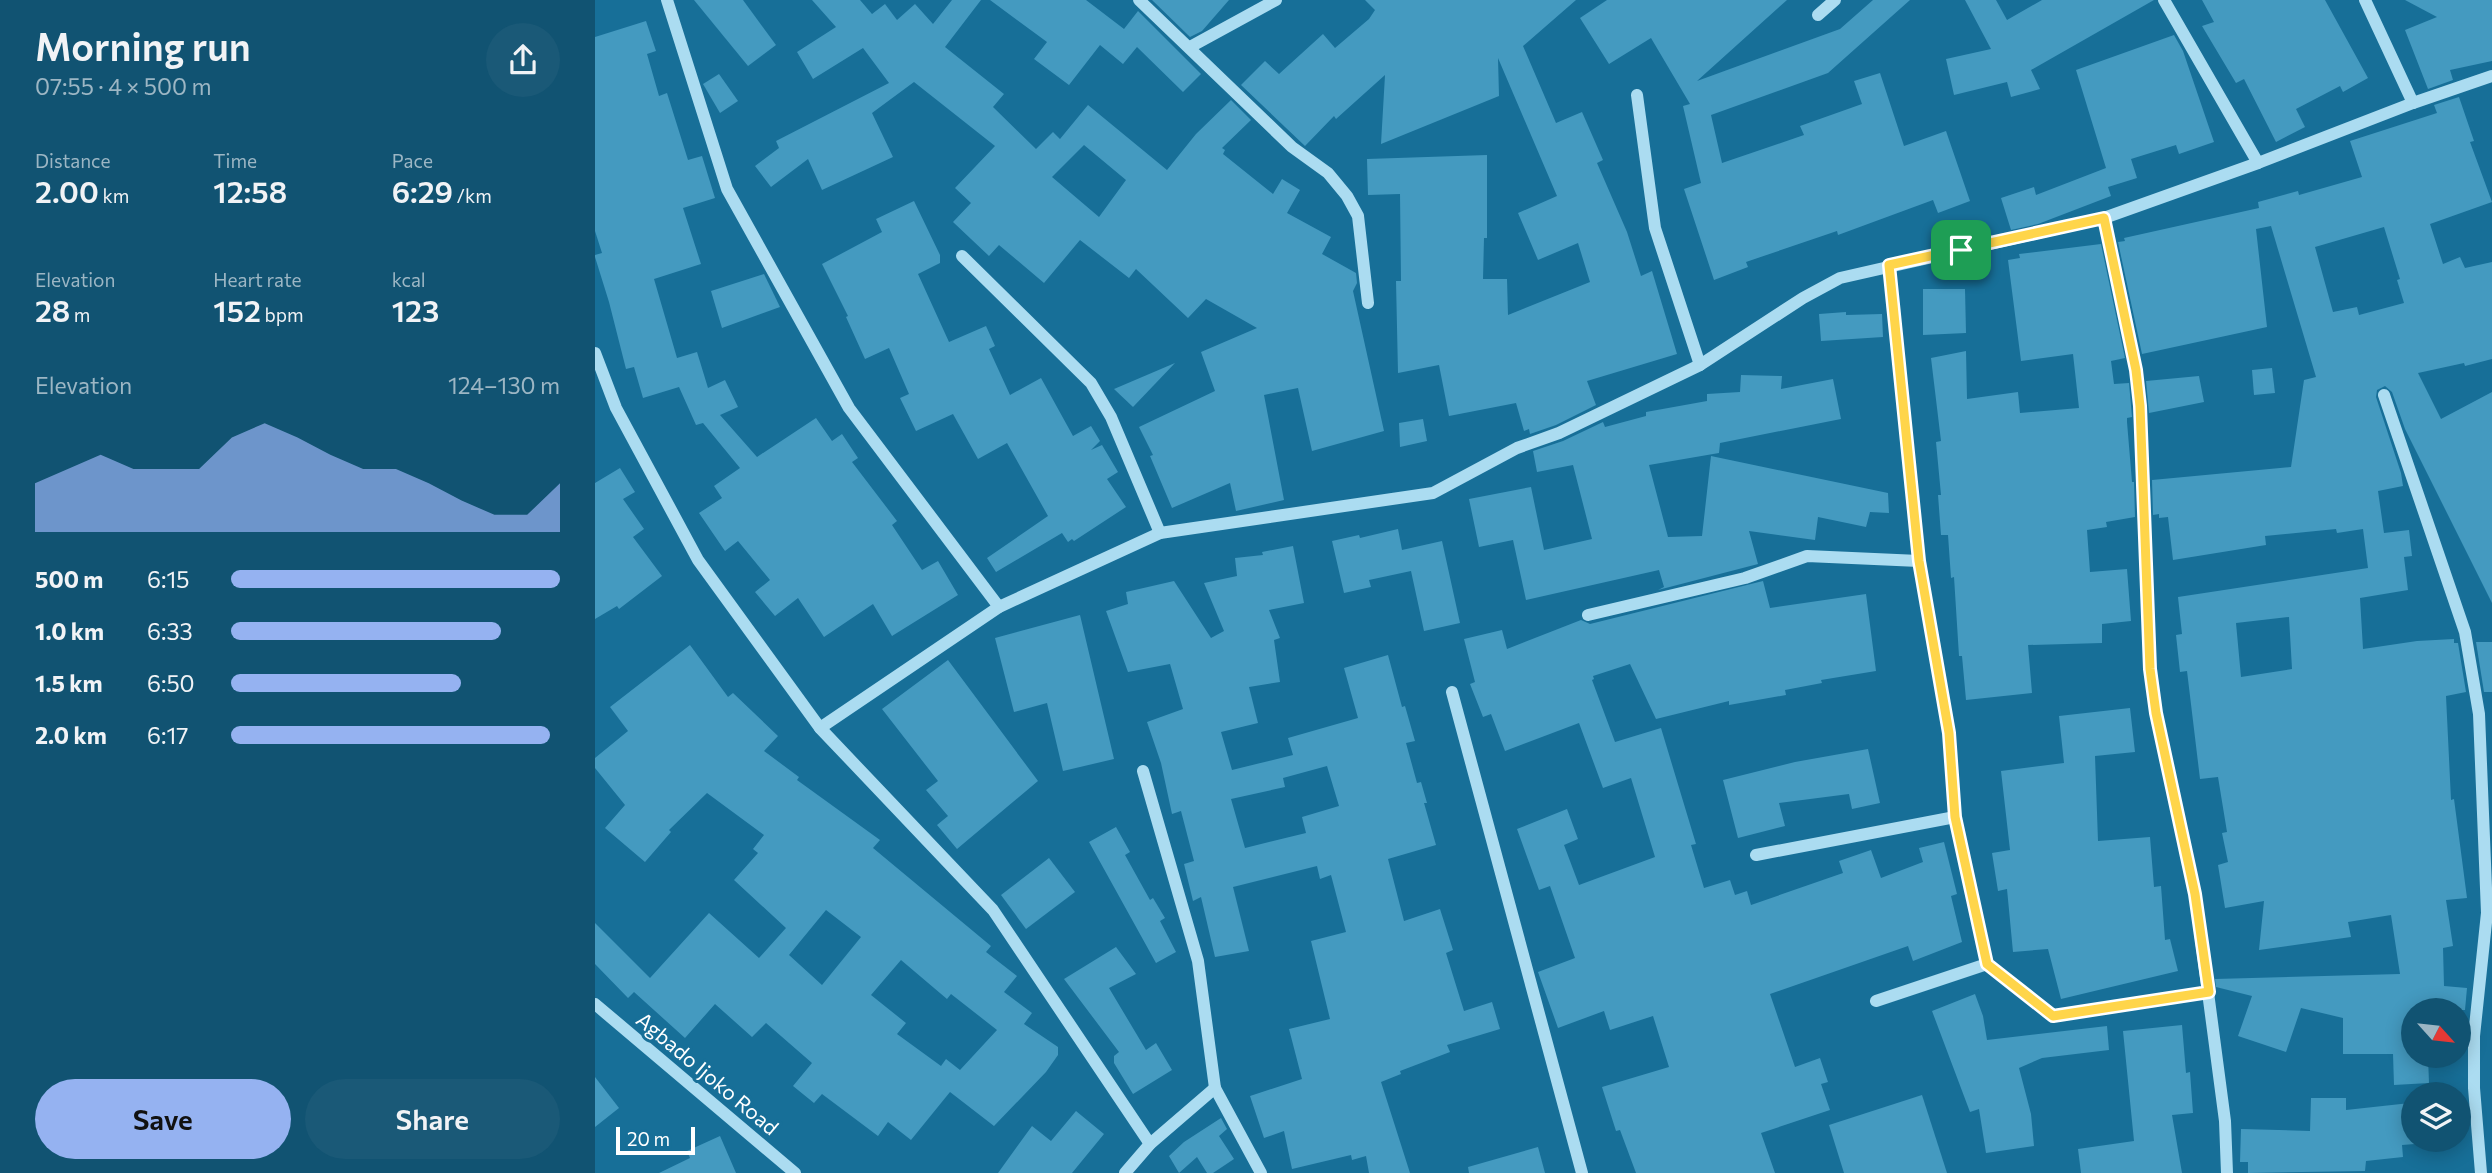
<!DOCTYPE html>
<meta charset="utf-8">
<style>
:root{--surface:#115372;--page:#1a5977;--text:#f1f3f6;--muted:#9cb6c4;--accent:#95b2f1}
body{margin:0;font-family:Commissioner,sans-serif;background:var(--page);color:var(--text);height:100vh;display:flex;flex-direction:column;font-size:26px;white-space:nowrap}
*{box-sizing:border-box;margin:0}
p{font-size:23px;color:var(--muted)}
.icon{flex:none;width:38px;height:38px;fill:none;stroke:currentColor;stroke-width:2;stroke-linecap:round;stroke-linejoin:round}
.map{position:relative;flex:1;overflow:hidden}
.sheet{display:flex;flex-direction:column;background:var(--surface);width:595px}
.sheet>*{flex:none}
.needle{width:46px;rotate:117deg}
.buttons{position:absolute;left:1806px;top:998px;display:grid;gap:14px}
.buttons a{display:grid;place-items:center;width:70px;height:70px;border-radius:50%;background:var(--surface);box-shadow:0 4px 18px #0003;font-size:35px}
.scale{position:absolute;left:21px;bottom:18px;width:79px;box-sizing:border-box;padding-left:7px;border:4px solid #fff;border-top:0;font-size:19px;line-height:24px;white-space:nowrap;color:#fff;-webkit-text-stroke:5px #176f98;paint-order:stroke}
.pin{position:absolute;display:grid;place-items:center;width:60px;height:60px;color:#fff;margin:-30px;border-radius:14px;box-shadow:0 4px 10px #0006}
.round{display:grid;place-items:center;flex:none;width:74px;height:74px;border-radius:37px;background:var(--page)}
.overview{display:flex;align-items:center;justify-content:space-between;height:119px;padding:0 35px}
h1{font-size:38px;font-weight:600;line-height:52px}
.stats{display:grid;grid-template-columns:repeat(3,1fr);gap:10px;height:119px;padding:7px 35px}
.stats div{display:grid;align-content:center}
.stats b{font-size:30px;font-weight:600}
.stats small{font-size:19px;font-weight:400}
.stats p{font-size:19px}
.chart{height:196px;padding:14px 35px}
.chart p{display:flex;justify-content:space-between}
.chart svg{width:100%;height:126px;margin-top:7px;fill:var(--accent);opacity:.7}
.primary-button{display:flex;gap:14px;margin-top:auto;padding:14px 35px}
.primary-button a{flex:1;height:80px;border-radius:42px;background:var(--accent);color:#111;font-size:28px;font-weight:600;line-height:80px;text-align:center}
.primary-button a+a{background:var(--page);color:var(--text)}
ul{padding:0 35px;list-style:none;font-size:23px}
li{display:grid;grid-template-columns:112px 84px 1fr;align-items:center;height:52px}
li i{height:18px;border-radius:9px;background:var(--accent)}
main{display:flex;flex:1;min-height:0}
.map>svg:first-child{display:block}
.building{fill:#449ac0;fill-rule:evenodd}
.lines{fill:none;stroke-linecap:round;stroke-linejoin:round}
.minor{stroke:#abdcf1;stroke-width:12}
.route-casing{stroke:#fff;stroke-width:14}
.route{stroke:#ffd54a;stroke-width:9}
.labels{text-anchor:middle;stroke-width:6;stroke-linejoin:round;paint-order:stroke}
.street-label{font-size:21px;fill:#fff;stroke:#176f98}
</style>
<main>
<section class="sheet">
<div class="overview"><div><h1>Morning run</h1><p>07:55 · 4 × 500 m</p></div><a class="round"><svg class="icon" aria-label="share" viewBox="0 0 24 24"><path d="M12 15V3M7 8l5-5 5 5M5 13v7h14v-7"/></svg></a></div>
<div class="stats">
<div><p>Distance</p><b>2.00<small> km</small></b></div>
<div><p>Time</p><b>12:58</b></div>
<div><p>Pace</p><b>6:29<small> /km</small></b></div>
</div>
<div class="stats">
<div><p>Elevation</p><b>28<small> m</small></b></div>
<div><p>Heart rate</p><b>152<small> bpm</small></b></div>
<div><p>kcal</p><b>123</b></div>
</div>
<div class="chart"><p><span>Elevation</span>124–130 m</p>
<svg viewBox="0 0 160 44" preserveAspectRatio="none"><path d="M0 44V27L10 22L20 17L30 22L40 22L50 22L60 11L70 6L80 11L90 17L100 22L110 22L120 27L130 33L140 38L150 38L160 27V44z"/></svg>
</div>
<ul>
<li><b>500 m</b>6:15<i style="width:100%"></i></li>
<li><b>1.0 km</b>6:33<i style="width:82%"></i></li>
<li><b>1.5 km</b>6:50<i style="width:70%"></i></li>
<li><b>2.0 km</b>6:17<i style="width:97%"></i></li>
</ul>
<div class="primary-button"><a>Save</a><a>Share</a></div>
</section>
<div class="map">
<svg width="1897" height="1173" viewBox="0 0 1897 1173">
<rect width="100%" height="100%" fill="#176f98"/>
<g class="building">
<polygon points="99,0 148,0 181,45 153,66"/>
<path d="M217,0H265L277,14L290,4L302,20L320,4L338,24L357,0H386L350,47L409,94L398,107L441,149L458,132L465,139L493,105L572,170L601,134L636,100L656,120L627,148L630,150L628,154L678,194L687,179L705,190L692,213L736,237L727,254L761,273L762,283L758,291L789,431L717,451L703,388L669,395L689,500L641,511L635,483L577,508L555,456L558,455L544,427L620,391L606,352L662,328L611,299L593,318L541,269L534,278L485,240L449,283L404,245L394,256L358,222L376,203L360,188L400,146L319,82L277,113L298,157L227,190L213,159L176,187L160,166L184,148L181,141L294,83L268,48L218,79L202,52L241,27ZM489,145L531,180L504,217L457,177Z"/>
<polygon points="395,0 491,0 529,29 543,11 606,74 588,92 542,47 528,64 505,45 474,85 439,59 452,42"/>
<polygon points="557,0 634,0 607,31 595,37"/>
<polygon points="770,0 981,0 928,46 961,123 987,112 1008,160 1002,163 1032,232 1046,276 1057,271 1082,354 992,381 1001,405 961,425 935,434 934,429 929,431 921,403 854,416 844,365 803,373 801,281 806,281 805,194 773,195 772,159 892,155 892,238 889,238 888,279 912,279 913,315 995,282 983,243 943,260 923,213 962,196 903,58 904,96 786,144 790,75 741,119 739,116 710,146 646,85 670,61 684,74 728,34 740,48 774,19 780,10"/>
<polygon points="1012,0 1192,0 1102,81 1245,29 1278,0 1315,0 1233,73 1116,115 1127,163 1209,135 1205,126 1267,104 1259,81 1285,73 1309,146 1351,131 1375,201 1343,213 1338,200 1243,235 1242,231 1151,262 1153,267 1119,280 1089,189 1106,183 1088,106 1095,104 1056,38 1014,64 985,18"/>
<polygon points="1370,0 1401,0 1412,20 1447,0 1559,0 1436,70 1445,89 1416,97 1412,82 1359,95 1351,59 1396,49"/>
<polygon points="1607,0 1730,0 1773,78 1748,92 1745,86 1701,109 1710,127 1681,142 1649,79 1641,83 1607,26 1619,22"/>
<polygon points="1810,0 1897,0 1897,61 1855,70 1858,80 1833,89 1810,30 1842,17"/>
<polygon points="51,21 61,51 52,54 64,96 72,93 93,160 107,156 120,198 88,208 106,264 59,279 82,358 102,352 113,388 130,380 143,407 125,415 162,457 221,418 237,441 247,434 263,458 257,462 302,521 297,525 327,570 343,561 363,595 297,636 278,604 229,637 203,598 180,616 160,592 175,580 143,541 130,551 104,513 127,498 119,486 145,468 108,423 101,425 84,387 48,398 39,367 31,369 14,302 0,257 0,255 7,253 0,231 0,37"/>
<polygon points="1579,35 1588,51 1619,142 1584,154 1581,145 1536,159 1542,178 1513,187 1516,196 1443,224 1416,230 1406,198 1439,187 1441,195 1511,168 1481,70"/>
<polygon points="124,74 143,101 125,113 108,84"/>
<path d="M1864,97L1879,141L1875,142L1897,202L1835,224L1848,264L1865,257L1870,268L1897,262V359L1870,366L1869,363L1823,373L1846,419L1897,392V603L1810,429L1797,392L1790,386L1782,390L1781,397L1806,473L1808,486L1783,491L1789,533L1814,530L1817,556L1809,557L1813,590L1765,598L1768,649L1822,641L1859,639V643H1863L1871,692L1851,696L1856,800L1859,799L1872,898L1851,900L1858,946L1848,948L1849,986L1872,988L1870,1010H1818V1057L1833,1056L1834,1083L1799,1085L1798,1054H1748V1018L1706,1008L1691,1052L1643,1036L1657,996L1621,987L1620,979L1805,974L1796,915L1753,922L1756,937L1664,950L1669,901L1630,908L1623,865L1633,862L1627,833L1632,832L1623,777L1605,779L1592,671L1585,672L1581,635L1587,634L1583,597L1773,568L1768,529L1742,533L1741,529L1670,536L1671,545L1578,560L1573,517L1564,518V514L1558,515L1557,480L1696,467L1709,380L1721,377L1676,226L1661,229L1672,327L1547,354L1523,242L1530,241L1529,238L1664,208L1663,202L1703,191L1704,195L1767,177L1755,141L1842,113L1839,105ZM1789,227L1805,279L1802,280L1809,303L1764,315L1762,307L1738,312L1720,247ZM1694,617L1697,669L1646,677L1641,623Z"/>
<polygon points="319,201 345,255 345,263 323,274 354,342 391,326 400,346 394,349 415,395 446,378 478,436 496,426 505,441 496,450 507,445 523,472 512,479 531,507 479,541 477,539 473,542 467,533 401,572 392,558 453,516 412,443 383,459 358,414 321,431 305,398 314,394 294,348 270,359 251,317 253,316 227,264 287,232 281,219"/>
<polygon points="1506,244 1530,358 1516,361 1519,384 1534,383 1537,417 1532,418 1532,422 1537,482 1539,482 1540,517 1511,522 1512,527 1492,530 1495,572 1532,569 1536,621 1507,624 1507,643 1433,645 1437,693 1371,700 1367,656 1364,656 1359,577 1356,578 1353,535 1346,535 1343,495 1346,495 1341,442 1346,441 1336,358 1371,351 1372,399 1423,392 1425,413 1484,408 1478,354 1426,361 1413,260 1425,258 1424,254"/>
<polygon points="169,274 185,307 127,328 116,291"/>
<polygon points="1328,289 1370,289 1371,333 1328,335"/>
<polygon points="1251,312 1251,315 1287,314 1288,337 1226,341 1224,314"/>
<polygon points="580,363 538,407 519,389"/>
<polygon points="1677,368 1680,393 1659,395 1657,370"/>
<polygon points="1146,375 1187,376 1186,389 1238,379 1246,419 1125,443 1124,453 1054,465 1073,537 1107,536 1116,456 1293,493 1294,513 1275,512 1271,527 1223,517 1220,540 1154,531 1163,564 1063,590 1069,587 1064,570 931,600 918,540 884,547 874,499 936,487 949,550 997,539 978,465 942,472 938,451 968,441 1008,422 1010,427 1051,416 1051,412 1112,401 1112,394 1145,392"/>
<polygon points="1604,376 1609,402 1554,413 1551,381"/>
<polygon points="828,419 832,441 805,447 804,423"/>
<polygon points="25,468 40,492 28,499 49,529 38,537 67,576 24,609 22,606 0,619 0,483"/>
<polygon points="803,529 807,550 847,541 865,623 829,631 816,571 774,580 776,587 749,593 737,541 764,535 765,538"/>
<path d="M698,546L709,603L674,610L685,638L679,640L685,682L654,687L663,723L626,732L637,770L698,755L693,738L763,718L749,668L793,655L807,707L810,706L820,741L811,743L822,783L826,782L832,803H829L841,845L793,859L809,921L845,909L858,950L851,953L869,1011L897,1002L905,1029L852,1045L855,1052L805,1071L806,1074L786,1082L815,1173H774L771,1156L757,1160L756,1155L697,1169L689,1131L669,1138L655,1096L707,1079L694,1029L735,1019L716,941L751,932L736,875L725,879L722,866L638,887L654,951L620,957L606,897L598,901L589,864L599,861L586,811L577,814L566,763L552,722L588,709L575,664L533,672L511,611L533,604L531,592L579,581L616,638L629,631L609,583L642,576L640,558L668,555L667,552ZM732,766L744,806L707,817L711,833L650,848L636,799L690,787L688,778Z"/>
<polygon points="1168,581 1175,608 1271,594 1281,671 1226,680 1227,683 1190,690 1191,695 1134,705 1134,701 1061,719 1035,664 998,676 999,679 997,680 1020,742 1066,728 1101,844 1096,845 1109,888 1135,880 1140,895 1152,891 1156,905 1248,873 1244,861 1276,850 1286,878 1328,862 1324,848 1349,842 1362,894 1356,896 1367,942 1318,961 1313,946 1175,994 1200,1067 1225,1058 1233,1082 1226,1084 1235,1110 1166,1133 1180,1173 1041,1173 1025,1130 1021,1131 1007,1087 1074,1067 1058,1016 1015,1030 1009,1011 963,1028 943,972 980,958 955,886 944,890 922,829 972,809 983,839 969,845 984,885 1060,857 1036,778 1008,788 984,723 910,751 896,714 888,717 875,684 880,682 869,639 907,630 912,649 986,620 995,624"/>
<polygon points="485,615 519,759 468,771 452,703 419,712 400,638"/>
<polygon points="1881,642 1897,642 1897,692 1889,692"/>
<path d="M95,645L133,697L138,693L183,736L169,751L204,777L202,780L285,840L278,848L396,946L391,952L422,976L409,992L437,1013L429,1024L463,1047V1055L451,1072L399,1126L355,1092L316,1140L293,1122L283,1136L227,1094L219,1103L198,1086L217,1063L171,1023L157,1037L120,1004L90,1038L39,992L33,998L0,964V923L55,978L114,913L164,958L191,928L139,880L163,853L158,849L169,835L112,793L74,830L76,832L50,862L10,828L30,805L0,768V758L33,731L15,707ZM231,910L266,937L227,985L194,955ZM306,960L352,999L356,994L402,1030L365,1070L351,1059L346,1066L302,1034L311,1023L276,995Z"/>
<polygon points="353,660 443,781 362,849 342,825 353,816 331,790 343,781 287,709"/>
<polygon points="1535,708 1540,752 1500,756 1503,841 1555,837 1559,887 1566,886 1570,940 1575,939 1583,971 1466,999 1453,949 1418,952 1412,889 1403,891 1397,853 1415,850 1406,771 1469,763 1464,716"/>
<polygon points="1273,749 1285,803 1257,809 1254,794 1184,803 1190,826 1143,838 1128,780 1200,762"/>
<polygon points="521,827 535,852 530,855 555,900 558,898 570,918 565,921 581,952 561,963 494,842"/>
<polygon points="454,858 480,892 431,929 406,895"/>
<polygon points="521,947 541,974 514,988 551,1050 561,1043 577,1070 538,1094 519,1063 519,1056 524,1052 469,979"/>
<polygon points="1380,994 1388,1016 1392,1040 1512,1026 1514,1050 1447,1058 1424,1068 1436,1114 1439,1146 1391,1153 1384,1109 1375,1112 1337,1011"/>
<polygon points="1587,1025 1591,1073 1595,1072 1598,1113 1577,1115 1587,1173 1486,1173 1483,1149 1539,1141 1528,1031"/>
<polygon points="0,1077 24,1108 0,1127"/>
<polygon points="1327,1095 1352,1173 1249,1173 1234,1125"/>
<polygon points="1716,1098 1751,1098 1751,1110 1815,1103 1820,1144 1807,1145 1808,1157 1771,1161 1770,1171 1653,1173 1653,1162 1645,1162 1646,1129 1715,1131"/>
<polygon points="481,1111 509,1134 477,1173 403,1173 437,1126 456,1141"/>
<polygon points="626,1118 632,1129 624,1136 639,1159 618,1173 612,1173 602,1157 584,1173 574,1156 589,1142"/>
<polygon points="125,1136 141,1173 64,1173 95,1158 92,1151"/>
<polygon points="943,1147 950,1173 874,1173 873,1167"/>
</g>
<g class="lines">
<g class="minor">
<polyline points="72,0 132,189 254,408 404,607"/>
<polyline points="544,0 697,147 733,173 752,196 763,216 773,303"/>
<polyline points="1569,0 1663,163"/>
<polyline points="1770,0 1818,103"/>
<polyline points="1223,15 1240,0"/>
<polyline points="595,47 681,0"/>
<polyline points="1042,95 1060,228 1105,365"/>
<polyline points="1509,218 1541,370 1545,406 1555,669 1561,713 1600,894 1630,1121 1632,1173"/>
<polyline points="367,256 496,383 516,417 565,533"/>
<polyline points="1294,265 1324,561 1354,733 1360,817 1392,964 1458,1016 1614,992"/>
<polyline points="0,353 21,408 103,560 225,728 398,910 555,1144"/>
<polyline points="1789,395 1870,632 1884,714 1892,913 1879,1036 1879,1088 1886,1173"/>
<polyline points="993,615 1150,578 1212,556 1324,561"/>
<polyline points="857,692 987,1173"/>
<polyline points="225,728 404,607 565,533 838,493 922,448 964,433 1105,365 1208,298 1245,278 1509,218 1663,163 1818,103 1897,76"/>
<polyline points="548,771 603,961 620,1088 666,1173"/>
<polyline points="1161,855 1360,817"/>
<polyline points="1281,1001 1392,964"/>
<polyline points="0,1004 200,1173"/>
<polyline points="530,1173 555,1144 620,1088"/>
</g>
</g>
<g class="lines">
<g class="route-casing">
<polygon id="route" points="1509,218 1541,370 1545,406 1555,669 1561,713 1600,894 1614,992 1458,1016 1392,964 1360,817 1354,733 1324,561 1294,265"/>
</g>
<use href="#route" class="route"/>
</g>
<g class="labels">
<g class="street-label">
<text transform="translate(112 1074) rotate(40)" y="7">Agbado Ijoko Road</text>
</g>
</g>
</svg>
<div class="buttons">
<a><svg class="needle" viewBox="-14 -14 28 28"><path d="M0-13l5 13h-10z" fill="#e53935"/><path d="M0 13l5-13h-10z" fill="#9cb6c4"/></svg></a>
<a><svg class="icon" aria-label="layers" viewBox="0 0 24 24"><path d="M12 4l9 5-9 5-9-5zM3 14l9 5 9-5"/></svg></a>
</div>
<div class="scale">20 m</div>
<div class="pin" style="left:1366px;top:250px;background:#1e9e55"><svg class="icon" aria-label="arrive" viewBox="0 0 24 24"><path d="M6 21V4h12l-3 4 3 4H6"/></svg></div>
</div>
</main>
